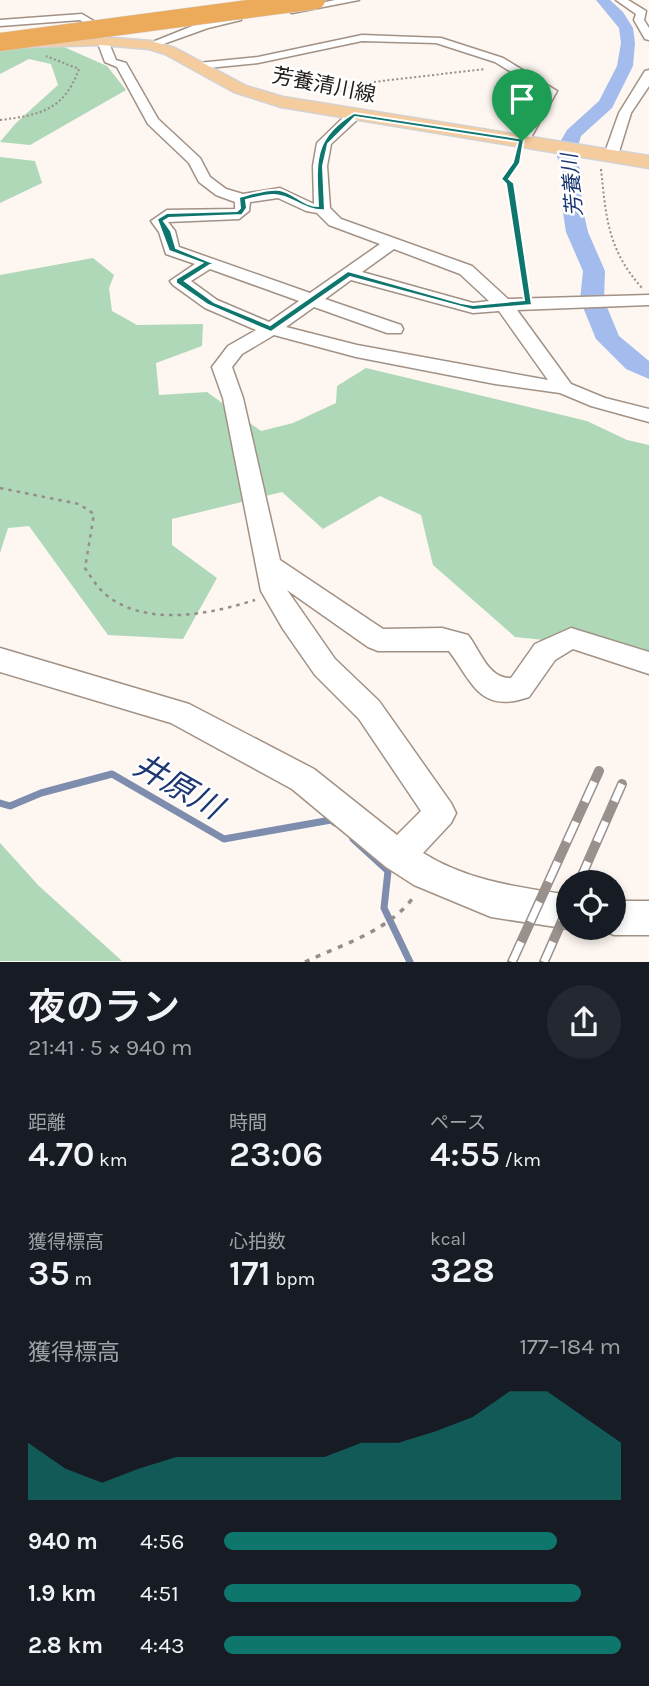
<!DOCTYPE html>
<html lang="ja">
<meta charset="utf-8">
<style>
:root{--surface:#171b24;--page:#242831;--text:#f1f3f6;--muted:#9ea1a6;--accent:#0f766e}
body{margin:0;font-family:Karla,"Noto Sans JP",sans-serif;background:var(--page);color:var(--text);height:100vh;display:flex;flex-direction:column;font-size:26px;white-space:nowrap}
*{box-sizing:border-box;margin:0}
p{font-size:23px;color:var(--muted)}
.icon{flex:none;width:38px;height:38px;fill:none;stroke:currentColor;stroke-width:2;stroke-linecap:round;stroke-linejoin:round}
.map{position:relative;height:962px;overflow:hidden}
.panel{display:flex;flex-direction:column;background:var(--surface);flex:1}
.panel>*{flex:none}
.buttons{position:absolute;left:556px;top:870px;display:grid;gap:14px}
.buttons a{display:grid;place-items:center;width:70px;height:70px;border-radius:50%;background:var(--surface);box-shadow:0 4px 10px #0003;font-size:35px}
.pin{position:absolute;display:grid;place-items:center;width:60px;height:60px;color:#fff;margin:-72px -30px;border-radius:50% 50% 50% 0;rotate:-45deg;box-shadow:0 0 7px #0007}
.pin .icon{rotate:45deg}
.round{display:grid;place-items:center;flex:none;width:74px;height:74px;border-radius:37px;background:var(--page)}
.headline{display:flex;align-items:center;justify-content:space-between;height:119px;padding:0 28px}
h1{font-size:38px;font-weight:600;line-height:52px}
.stats{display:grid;grid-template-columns:repeat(3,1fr);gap:10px;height:119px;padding:7px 28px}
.stats div{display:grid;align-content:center}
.stats b{font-size:35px;font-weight:600}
.stats small{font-size:19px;font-weight:400}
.stats p{font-size:19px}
.chart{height:196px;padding:14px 28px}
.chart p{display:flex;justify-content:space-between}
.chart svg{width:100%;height:126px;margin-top:7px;fill:var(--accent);opacity:.7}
ul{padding:0 28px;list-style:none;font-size:23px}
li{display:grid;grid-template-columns:112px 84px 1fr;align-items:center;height:52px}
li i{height:18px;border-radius:9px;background:var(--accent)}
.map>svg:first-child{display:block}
.green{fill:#aed8b7}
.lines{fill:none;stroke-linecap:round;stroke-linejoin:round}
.stream{stroke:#7e8dae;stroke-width:7}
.river{fill:#a3bced;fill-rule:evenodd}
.minor-casing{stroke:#a29185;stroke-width:3}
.major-casing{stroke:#d4d2d2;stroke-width:3}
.path-far2{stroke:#948d89;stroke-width:2;stroke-dasharray:2 2.5;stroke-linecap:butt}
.path-far1{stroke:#948d89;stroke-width:2.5;stroke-dasharray:3.5 5;stroke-linecap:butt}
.path{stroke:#948d89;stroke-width:3.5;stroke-dasharray:5 7;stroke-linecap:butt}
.minor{fill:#fff;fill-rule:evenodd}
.major{fill:#f4cc9d;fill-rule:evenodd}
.rail-casing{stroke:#98918d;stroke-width:10}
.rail{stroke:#fff;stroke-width:7;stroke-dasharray:22;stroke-linecap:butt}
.highway-bridge-casing{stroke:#d4d2d2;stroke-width:19;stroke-linecap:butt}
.highway-bridge{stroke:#ecaa5b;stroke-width:18}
.route{fill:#0f766e;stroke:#fff;stroke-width:2;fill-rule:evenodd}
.labels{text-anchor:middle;stroke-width:5;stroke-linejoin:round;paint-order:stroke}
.far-street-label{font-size:21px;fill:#27201c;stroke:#fff}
.far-water-label{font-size:21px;font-style:italic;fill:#1d3872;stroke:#fff}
.near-water-label{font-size:32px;font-style:italic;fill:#1d3872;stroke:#fff}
</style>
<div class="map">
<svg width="649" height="962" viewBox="0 0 649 962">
<rect width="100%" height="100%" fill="#fdf6f1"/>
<g class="green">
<polygon points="30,46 64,47 107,66 126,90 30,145 0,142 16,123 58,85 51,64 29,59 0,74 0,50"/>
<polygon points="0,157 35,161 42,183 0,203"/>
<polygon points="93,258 114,275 109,288 112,311 137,325 203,324 202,346 156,363 159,395 207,392 261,431 293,423 336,403 337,386 366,368 587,421 627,440 649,445 649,651 515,637 433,565 421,515 380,496 323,529 282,492 172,519 172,545 217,578 183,639 108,635 29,526 8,528 0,553 0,275"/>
<polygon points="0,843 39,886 122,961 0,961"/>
</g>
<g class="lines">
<g class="stream">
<polyline points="0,803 10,806 41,793 112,774 224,839 331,820 335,823"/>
<polyline points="353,839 388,871 384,908 410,962"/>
</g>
<polygon class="river" points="596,0 610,0 623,12 633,28 635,43 633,66 612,108 581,136 575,157 580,169 582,206 588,232 605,271 604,300 619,336 649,361 649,379 626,369 596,339 580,300 583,271 566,232 562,206 562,169 557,157 559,144 567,130 599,101 617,66 621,43 619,28"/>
<g class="minor-casing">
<g id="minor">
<polygon points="335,0 359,0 292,13 287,10"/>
<polygon points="616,0 628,0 646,11 644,20 649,28 649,40 645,39 634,20 636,14"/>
<path d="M82,14L102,26L116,60L126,63L158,119L200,158L210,177L226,189L243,194L280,188L314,204L313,166L317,143L349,112H359V118L331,144L327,166L330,208L341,219L472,266L508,299L649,295V305L517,310L571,384L605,398L649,409V422L591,406L560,393L495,384L356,357L274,335L242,354L232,367L243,398L280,560L383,629L442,628L468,635C480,650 488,679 511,678L535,644L571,628L649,652V674L573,649L555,660L529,697C480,714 473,683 449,651H378L368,647L287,590L335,659L379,701L451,803L456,813L451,823L423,853C468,881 517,887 569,895V928H573L569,929L491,917L414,885L386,867L292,789L171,723L0,672V648L189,704L314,769L397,835L421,811L359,719L315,675L283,629L261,591L223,398L212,367L228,346L256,330L205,308L173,285L170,281L195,264L166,254L159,232L151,221L167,210L235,209V202L216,195L199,182L189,163L148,124L117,67L105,62L93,30L80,20L0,26V20ZM278,198L306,211L317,213L329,225L380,244L310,293L179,247L175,231L168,222L239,219L249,211L250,202ZM394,249L460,274L489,301L473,303L362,272ZM210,269L299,301L269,322L217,300L191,281ZM351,280L473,313L499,311L548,380L357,345L286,327L314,307L387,333H401L403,329L401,325L325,299Z"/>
<polygon points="237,15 241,16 241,20 208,28 155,47 145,45 200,23"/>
<polygon points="362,35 441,38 503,58 557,91 529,141 522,145 515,141 544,92 495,62 436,43 362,41 258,63 198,69 192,66 198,63 258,57"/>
<polygon points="649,70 649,86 631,113 618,155 616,158 606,158 604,155 619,113 645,71"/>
<polygon points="614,901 649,901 649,935 614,935 602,930 601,928 614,928"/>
</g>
</g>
<g class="major-casing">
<polygon id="major" points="101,37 151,41 175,48 246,86 283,97 649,156 649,168 281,107 234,92 165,54 149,49 101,45 27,47 20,43 27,39"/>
</g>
<g class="path-far2">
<polyline points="327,96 356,84 485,69"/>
<path d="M0,120C41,115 64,110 79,69L46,56"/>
<polyline points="519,154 505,179 510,183 527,289"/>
<path d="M601,169C606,218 608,250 642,288"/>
</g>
<path class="path-far1" d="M0,488L79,504L94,514L85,568C91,577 97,587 105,594C146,628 210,614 255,600"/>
<path class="path" d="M305,962C343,944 390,931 415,895"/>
<use href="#minor" class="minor"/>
<use href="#major" class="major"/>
<g class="rail-casing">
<g id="rail">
<polyline points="579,882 622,784"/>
<polyline points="512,962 599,771"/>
<polyline points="544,962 569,905"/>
</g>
</g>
<use href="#rail" class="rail"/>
<g class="highway-bridge-casing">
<polyline id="highway-bridge" points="0,42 316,0"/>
</g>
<use href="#highway-bridge" class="highway-bridge"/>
</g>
<path class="route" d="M354,113L524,139L520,163L509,179L514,183L532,305L473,310L350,277L271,332L208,305L176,283V279L202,263L169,251L157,219L167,213L237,211L240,208L239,197C251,194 268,188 280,190C294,193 304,206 318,206C316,163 312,138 354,113ZM355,117L518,142L513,162L501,179L506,184L524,300L473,305L461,303L348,271L270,325L214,302L185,281L213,263L176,248L171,231L164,221L169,218L242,215L247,208L246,200C255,198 266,194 275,195C293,196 305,212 325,210L323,166L328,144Z"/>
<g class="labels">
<g class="far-street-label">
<text transform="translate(324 85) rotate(11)" y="7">芳養清川線</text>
</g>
<g class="far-water-label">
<text transform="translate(572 185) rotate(-95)" y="7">芳養川</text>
</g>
<g class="near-water-label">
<text transform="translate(178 786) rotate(30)" y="11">井原川</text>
</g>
</g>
</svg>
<div class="buttons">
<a><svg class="icon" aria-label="locate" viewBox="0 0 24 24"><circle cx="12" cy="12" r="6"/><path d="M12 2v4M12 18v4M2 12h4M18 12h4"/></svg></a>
</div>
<div class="pin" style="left:522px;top:141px;background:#1e9e55"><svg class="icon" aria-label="arrive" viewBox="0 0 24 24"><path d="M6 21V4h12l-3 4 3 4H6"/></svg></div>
</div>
<section class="panel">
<div class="headline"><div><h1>夜のラン</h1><p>21:41 · 5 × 940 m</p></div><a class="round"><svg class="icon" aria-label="share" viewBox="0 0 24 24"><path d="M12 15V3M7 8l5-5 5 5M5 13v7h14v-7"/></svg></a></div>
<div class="stats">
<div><p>距離</p><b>4.70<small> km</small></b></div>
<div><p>時間</p><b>23:06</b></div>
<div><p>ペース</p><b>4:55<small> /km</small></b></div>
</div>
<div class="stats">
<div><p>獲得標高</p><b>35<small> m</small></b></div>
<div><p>心拍数</p><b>171<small> bpm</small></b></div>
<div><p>kcal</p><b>328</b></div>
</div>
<div class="chart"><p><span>獲得標高</span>177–184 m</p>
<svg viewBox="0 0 160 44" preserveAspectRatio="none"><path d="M0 44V24L10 33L20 38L30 33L40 29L50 29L60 29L70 29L80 29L90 24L100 24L110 20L120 15L130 6L140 6L150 15L160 24V44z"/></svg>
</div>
<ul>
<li><b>940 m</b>4:56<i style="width:84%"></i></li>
<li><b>1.9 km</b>4:51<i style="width:90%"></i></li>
<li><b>2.8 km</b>4:43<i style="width:100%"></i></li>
</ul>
</section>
